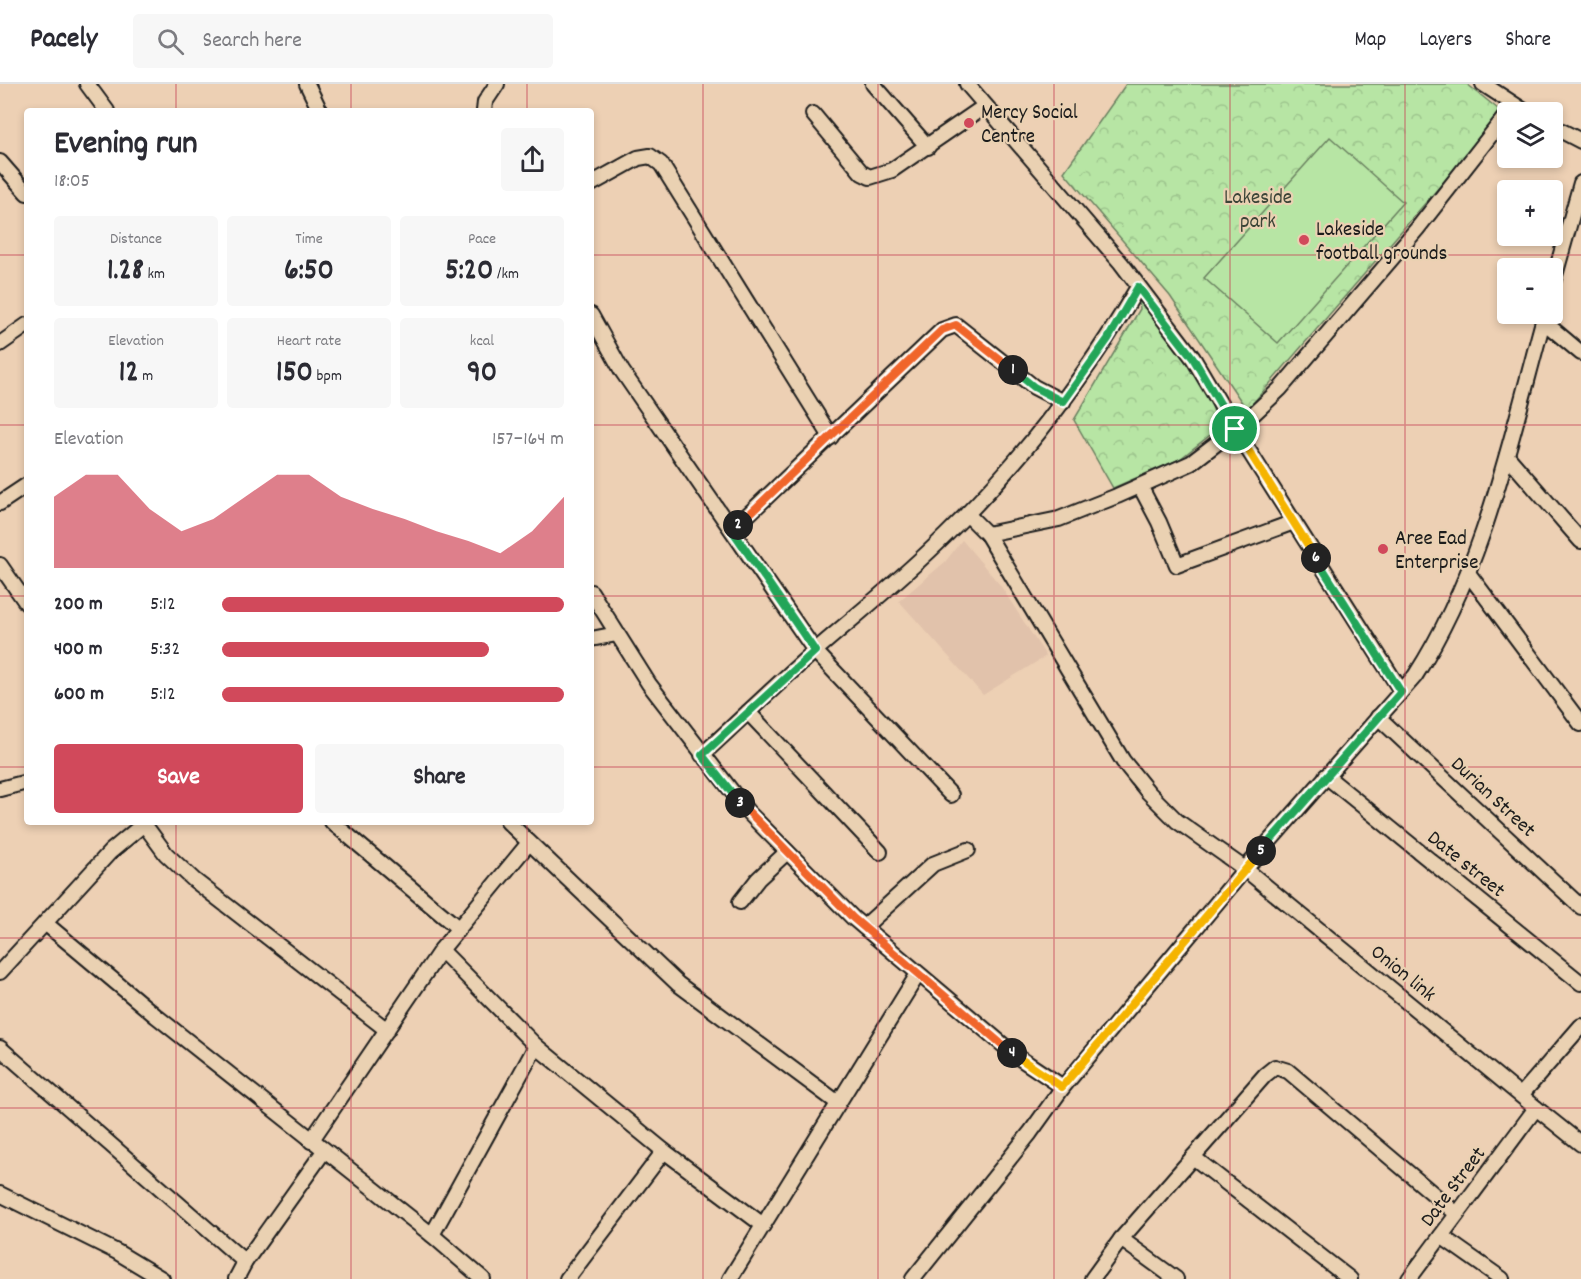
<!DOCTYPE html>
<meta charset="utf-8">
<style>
:root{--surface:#fff;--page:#f7f7f7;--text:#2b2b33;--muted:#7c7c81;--line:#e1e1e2;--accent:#d1495b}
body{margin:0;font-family:Dekko,sans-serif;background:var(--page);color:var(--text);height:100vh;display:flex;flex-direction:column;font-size:22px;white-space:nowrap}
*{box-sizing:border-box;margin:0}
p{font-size:20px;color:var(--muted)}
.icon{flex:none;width:33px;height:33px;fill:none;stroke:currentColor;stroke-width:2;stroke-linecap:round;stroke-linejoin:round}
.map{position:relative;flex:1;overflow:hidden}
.drawer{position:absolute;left:24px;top:24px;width:570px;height:717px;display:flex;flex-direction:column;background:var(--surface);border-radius:6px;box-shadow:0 3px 9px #0003}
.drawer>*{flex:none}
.buttons{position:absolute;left:1497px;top:18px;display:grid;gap:12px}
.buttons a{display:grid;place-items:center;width:66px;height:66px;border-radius:6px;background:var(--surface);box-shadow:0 3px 9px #0003;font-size:30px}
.pin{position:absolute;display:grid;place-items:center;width:51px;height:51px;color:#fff;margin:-26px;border:3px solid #fff;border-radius:50%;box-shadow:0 2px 6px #0007}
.km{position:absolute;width:30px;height:30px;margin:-15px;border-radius:50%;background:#222;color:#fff;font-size:16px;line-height:30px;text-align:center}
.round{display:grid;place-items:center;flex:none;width:63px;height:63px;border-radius:6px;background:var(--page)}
.overview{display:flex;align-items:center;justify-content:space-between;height:102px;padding:0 30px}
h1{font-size:33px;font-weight:700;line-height:45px}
.metrics{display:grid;grid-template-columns:repeat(3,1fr);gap:9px;height:102px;padding:6px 30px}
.metrics div{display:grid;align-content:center;border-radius:6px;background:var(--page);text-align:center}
.metrics b{font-size:30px;font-weight:700}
.metrics small{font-size:16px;font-weight:400}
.metrics p{font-size:16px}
.chart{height:168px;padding:12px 30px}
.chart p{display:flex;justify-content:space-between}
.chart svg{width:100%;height:108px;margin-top:6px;fill:var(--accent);opacity:.7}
.cta{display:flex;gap:12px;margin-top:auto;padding:12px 30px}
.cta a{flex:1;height:69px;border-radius:6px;background:var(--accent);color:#fff;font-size:24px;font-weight:700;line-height:69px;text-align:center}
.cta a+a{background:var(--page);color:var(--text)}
ul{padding:0 30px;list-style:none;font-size:20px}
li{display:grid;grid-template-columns:96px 72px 1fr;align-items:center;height:45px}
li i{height:15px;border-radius:8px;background:var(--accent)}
header{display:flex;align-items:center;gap:36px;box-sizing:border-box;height:84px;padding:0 30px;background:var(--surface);border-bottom:2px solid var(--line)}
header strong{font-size:28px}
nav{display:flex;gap:33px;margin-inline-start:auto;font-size:21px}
.search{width:420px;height:54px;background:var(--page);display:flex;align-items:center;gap:15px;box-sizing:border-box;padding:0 21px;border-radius:6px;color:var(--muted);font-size:22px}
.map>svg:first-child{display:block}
.built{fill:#e1c2ab}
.park{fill:url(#park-crowns);stroke:#6a8060;stroke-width:1.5}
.pitch{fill:#b7e5a4;stroke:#6a8060;stroke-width:1.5}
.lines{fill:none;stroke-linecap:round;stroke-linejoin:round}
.minor-casing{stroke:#1c1c1c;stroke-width:18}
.minor{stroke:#ead1b2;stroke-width:14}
.split-1-casing{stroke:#fff;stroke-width:12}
.split-2-casing{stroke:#fff;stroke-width:12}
.split-3-casing{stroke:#fff;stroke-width:12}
.split-4-casing{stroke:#fff;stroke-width:12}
.split-5-casing{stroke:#fff;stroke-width:12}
.split-6-casing{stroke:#fff;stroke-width:12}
.split-7-casing{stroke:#fff;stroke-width:12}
.split-1{stroke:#22a559;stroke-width:8}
.split-2{stroke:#f0652b;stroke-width:8}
.split-3{stroke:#22a559;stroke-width:8}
.split-4{stroke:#f0652b;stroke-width:8}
.split-5{stroke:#f5b400;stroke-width:8}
.split-6{stroke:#22a559;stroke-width:8}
.split-7{stroke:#f5b400;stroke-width:8}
.grid{fill:none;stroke:#c84758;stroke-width:1.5;stroke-opacity:0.55}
.poi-dot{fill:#d1495b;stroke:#ead1b2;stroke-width:2}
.labels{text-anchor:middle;stroke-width:4.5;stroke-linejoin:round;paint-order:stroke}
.poi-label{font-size:21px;fill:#1c1c1c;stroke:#ead1b2;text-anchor:start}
.park-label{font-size:21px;fill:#3b4437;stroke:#ead1b2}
.street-label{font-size:21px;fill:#1c1c1c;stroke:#ead1b2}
</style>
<header>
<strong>Pacely</strong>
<div class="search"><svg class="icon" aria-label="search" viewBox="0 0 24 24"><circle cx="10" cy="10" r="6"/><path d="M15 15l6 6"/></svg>Search here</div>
<nav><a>Map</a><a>Layers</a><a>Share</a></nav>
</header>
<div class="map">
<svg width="1581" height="1195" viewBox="0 0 1581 1195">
<defs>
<pattern id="park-crowns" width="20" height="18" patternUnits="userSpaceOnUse" patternTransform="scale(1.5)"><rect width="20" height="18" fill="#b7e5a4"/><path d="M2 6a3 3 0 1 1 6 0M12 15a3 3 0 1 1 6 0" fill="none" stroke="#9dc48d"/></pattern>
</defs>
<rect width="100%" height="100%" fill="#edd0b4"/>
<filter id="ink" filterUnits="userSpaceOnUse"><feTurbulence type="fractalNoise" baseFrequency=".0167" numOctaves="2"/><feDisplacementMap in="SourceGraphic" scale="12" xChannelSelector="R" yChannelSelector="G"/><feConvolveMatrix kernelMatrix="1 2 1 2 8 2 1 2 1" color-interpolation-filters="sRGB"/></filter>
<g filter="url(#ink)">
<polygon class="built" points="962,456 1000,501 1046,572 983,611 899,517 945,478"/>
<g class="park">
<polygon points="1126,0 1467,0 1503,29 1247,326 1170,212 1064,88"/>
<polygon points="1138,203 1193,274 1220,343 1180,375 1113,404 1074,336 1140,225"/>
</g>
<polygon class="pitch" points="1330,53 1403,118 1278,259 1204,194"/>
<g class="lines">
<g class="minor-casing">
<g id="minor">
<polyline points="87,0 107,27"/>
<polyline points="307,0 320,27"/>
<polyline points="873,0 928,63"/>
<polyline points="967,0 1121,179 1193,274 1235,345 1401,607"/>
<polyline points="1483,0 1526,28"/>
<polyline points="484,27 485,18 497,0"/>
<polyline points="813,30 862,89 870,93 892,86 985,22"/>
<polyline points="1552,42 1581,57"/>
<polyline points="0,78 27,109"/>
<polyline points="591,100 638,74 650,72 661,80 831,353"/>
<polyline points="1552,202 1581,99"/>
<polyline points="591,231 622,287 815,567 951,711"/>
<polyline points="1543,237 1581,269"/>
<polyline points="0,260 27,241"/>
<polyline points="1507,372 1581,457"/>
<polyline points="1140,402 1159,438 1177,481 1294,438"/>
<polyline points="0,419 27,401"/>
<polyline points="967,430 987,450 1123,677 1148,708 1177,737 1245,785 1536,1024 1409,1195"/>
<polyline points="732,446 942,246 956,241 1034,303 1063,318"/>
<polyline points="987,450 1059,435 1117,412 1191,379 1247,336 1280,305 1417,145 1508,29"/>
<polyline points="0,481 27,520"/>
<polyline points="1468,489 1581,640"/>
<polyline points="591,508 649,600 747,727 853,834 1015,971 1063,1003"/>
<polyline points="591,555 617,550"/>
<polyline points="748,628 880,768"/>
<polyline points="1378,633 1581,823"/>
<path d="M702,671C740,636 777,600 816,566C860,528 905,492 946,451C1021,378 1085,294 1138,203"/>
<polyline points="1326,692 1581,899"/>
<polyline points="0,705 27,698"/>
<polyline points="332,738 458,844"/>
<polyline points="508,738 678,900 838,1019"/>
<polyline points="144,740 166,770 194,796 387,946"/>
<polyline points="740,818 758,795 787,768"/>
<polyline points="45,839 156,932 432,1151 483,1195"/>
<polyline points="864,843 933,780 968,766"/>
<polyline points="441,866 536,962 664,1067 763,1141"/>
<polyline points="0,888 110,768 146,738"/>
<polyline points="0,964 245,1178"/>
<polyline points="1521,1011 1581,942"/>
<polyline points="1536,1024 1581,1060"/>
<polyline points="311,1057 441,866 528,760"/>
<polyline points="1193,1073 1350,1195"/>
<polyline points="0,1110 117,1168 162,1195"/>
<polyline points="432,1151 536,962"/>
<polyline points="1441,1152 1502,1195"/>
<polyline points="1121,1155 1176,1195"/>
<polyline points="236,1195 245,1178 324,1067"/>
<polyline points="567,1195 664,1067"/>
<polyline points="730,1195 918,890"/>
<path d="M913,1195L1030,1049L1063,1003L1245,785L1415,592C1485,484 1511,352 1545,230"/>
<polyline points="1092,1195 1121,1155 1265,991 1275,983 1288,987 1457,1130"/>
</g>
</g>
<use href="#minor" class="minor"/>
</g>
</g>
<g class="lines" filter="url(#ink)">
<g class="split-1-casing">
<polyline id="split-1" points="1013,286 1034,303 1063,318 1108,255 1138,203 1193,274 1235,345"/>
</g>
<g class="split-2-casing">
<polyline id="split-2" points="738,441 942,246 956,241 1013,286"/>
</g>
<g class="split-3-casing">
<polyline id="split-3" points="738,441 732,446 815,567 702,671 740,719"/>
</g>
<g class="split-4-casing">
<polyline id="split-4" points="740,719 853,834 1012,969"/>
</g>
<g class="split-5-casing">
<polyline id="split-5" points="1012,969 1062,1003 1261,767"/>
</g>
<g class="split-6-casing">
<polyline id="split-6" points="1261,767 1401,608 1316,474"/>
</g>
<g class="split-7-casing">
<polyline id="split-7" points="1235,345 1316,474"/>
</g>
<use href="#split-1" class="split-1"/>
<use href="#split-2" class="split-2"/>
<use href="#split-3" class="split-3"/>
<use href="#split-4" class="split-4"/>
<use href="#split-5" class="split-5"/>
<use href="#split-6" class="split-6"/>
<use href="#split-7" class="split-7"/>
</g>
<path class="grid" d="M176,0V27M351,0V27M527,0V27M703,0V1195M878,0V1195M1054,0V1195M1230,0V1195M1405,0V1195M0,171H27M591,171H1581M0,341H27M591,341H1581M0,512H27M591,512H1581M0,683H27M591,683H1581M176,738V1195M351,738V1195M527,738V1195M0,854H1581M0,1024H1581"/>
<g class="poi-dot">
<circle cx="969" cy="39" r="6"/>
<circle cx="1304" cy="156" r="6"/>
<circle cx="1383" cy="465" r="6"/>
</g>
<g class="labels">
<g class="poi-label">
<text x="981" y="34">Mercy Social<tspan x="981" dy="24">Centre</tspan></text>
<text x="1316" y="151">Lakeside<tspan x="1316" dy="24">football grounds</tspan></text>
<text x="1395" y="460">Aree Ead<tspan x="1395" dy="24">Enterprise</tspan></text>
</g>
<g class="park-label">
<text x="1258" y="119">Lakeside<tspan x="1258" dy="24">park</tspan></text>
</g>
<g class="street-label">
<text transform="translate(1494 712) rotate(43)" y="7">Durian Street</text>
<text transform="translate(1467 779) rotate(39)" y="7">Date street</text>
<text transform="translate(1404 888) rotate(39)" y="7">Onion link</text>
<text transform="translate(1452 1102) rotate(-53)" y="7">Date Street</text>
</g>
</g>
</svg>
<div class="buttons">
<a><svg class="icon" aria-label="layers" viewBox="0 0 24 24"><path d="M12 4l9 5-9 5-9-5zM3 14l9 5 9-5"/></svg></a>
<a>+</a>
<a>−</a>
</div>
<div class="pin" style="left:1235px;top:345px;background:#1e9e55"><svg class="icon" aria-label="arrive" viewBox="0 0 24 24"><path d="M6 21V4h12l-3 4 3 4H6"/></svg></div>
<b class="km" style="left:1013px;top:286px">1</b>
<b class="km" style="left:738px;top:441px">2</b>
<b class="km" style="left:740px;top:719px">3</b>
<b class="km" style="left:1012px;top:969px">4</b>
<b class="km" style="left:1261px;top:767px">5</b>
<b class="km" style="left:1316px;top:474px">6</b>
<section class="drawer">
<div class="overview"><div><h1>Evening run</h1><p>18:05</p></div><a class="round"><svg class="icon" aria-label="share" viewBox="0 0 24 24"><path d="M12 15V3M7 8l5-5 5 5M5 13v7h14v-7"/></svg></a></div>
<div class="metrics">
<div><p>Distance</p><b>1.28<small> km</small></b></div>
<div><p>Time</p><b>6:50</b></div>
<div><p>Pace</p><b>5:20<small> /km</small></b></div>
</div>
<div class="metrics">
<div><p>Elevation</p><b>12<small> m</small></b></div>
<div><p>Heart rate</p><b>150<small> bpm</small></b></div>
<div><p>kcal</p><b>90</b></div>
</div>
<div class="chart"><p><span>Elevation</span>157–164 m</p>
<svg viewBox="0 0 160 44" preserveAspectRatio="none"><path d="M0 44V15L10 6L20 6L30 20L40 29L50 24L60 15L70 6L80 6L90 15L100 20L110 24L120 29L130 33L140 38L150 29L160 15V44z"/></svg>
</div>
<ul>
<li><b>200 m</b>5:12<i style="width:100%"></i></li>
<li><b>400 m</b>5:32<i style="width:78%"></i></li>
<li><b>600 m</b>5:12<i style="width:100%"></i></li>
</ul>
<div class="cta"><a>Save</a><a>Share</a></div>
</section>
</div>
